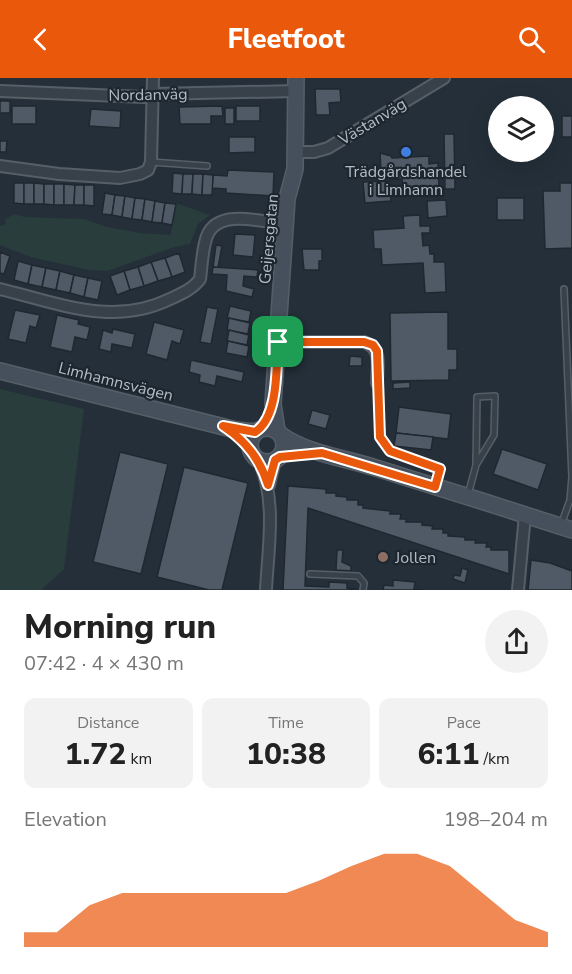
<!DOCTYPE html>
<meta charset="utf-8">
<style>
:root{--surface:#fff;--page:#f2f2f2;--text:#222;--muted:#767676;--accent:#ea580c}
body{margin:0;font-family:"Nunito Sans",sans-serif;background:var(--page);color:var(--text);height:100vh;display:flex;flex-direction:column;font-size:22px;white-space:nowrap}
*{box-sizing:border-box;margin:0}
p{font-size:20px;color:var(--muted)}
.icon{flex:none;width:33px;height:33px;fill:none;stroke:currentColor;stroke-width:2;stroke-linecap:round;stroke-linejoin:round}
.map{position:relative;height:512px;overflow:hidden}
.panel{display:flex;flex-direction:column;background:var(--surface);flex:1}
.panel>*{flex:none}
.controls{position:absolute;left:488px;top:18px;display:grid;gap:12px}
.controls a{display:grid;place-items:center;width:66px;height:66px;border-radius:50%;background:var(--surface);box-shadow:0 6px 24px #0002;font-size:30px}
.pin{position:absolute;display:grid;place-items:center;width:51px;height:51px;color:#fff;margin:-26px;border-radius:12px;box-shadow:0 3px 9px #0006}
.round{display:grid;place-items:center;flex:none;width:63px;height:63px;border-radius:32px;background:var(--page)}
.summary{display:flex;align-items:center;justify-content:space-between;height:102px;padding:0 24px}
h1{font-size:33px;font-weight:800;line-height:45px}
.stats{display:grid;grid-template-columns:repeat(3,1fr);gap:9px;height:102px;padding:6px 24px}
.stats div{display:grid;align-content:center;border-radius:12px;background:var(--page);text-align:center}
.stats b{font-size:30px;font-weight:800}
.stats small{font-size:16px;font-weight:400}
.stats p{font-size:16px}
.chart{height:168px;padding:12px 24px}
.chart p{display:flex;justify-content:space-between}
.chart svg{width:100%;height:108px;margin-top:6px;fill:var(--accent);opacity:.7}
header{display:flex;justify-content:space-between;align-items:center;height:78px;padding:0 24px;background:var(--accent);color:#fff;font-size:27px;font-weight:800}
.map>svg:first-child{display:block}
.green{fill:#293d3c}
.building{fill:#4f5a66;stroke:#1f2830;stroke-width:1.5}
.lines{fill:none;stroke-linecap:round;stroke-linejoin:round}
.lane-casing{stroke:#565f67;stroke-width:8}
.street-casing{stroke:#565f67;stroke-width:14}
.secondary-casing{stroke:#565f67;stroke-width:18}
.lane{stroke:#384149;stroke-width:5}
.street{stroke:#384149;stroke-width:10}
.secondary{stroke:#46505c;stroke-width:15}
.route-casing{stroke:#fff;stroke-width:12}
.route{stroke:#ea580c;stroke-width:8}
.shop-dot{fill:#3f7fe0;stroke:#1d262e;stroke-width:2}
.education-dot{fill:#8d6e63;stroke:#1d262e;stroke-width:2}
.labels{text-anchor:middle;stroke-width:4.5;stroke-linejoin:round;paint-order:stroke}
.street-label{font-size:16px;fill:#b3bcc5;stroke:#1d262e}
.poi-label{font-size:16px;fill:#b3bcc5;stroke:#1d262e}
</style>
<header><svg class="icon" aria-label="back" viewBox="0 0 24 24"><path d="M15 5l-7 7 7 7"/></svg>Fleetfoot<svg class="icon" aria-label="search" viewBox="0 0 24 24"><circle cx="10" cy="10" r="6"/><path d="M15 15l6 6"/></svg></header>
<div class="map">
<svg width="572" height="512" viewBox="0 0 572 512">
<rect width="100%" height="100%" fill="#242f39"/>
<g class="green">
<polygon points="176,125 210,137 198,146 190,166 175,169 107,193 89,192 31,179 0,167 0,148 6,146 5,141 14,136 25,139 84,141 107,149 140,155 171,157"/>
<polygon points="0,311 84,331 64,491 41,512 0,512"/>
</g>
<g class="building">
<polygon points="315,11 340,11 341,24 329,25 330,37 316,37"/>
<rect x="0" y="23" width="10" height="12"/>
<rect x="12" y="28" width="24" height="18"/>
<polygon points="222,28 223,38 211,38 211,46 180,46 179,29"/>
<rect x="236" y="28" width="24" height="15"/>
<rect x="225" y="30" width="9" height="16"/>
<polygon points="91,31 121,33 120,50 89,48"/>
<rect x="562" y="38" width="10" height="21"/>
<polygon points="444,56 454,56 455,111 445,111"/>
<polygon points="229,59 255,59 255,74 229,75"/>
<polygon points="0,63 7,63 6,74 0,74"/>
<polygon points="380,75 391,78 392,80 429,78 429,86 438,85 439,109 403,110 402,101 391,101 391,93 381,93"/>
<polygon points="228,92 274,94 273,118 226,115 226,111 212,110 213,97 227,98"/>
<polygon points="173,95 183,96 182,116 172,115"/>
<polygon points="183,96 193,96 192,116 182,116"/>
<polygon points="193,96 203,96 202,117 192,116"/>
<polygon points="203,96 213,97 212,117 202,117"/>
<polygon points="390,103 391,123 365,125 363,104"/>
<polygon points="14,105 24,105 24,126 14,125"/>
<rect x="24" y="105" width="10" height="21"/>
<polygon points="34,105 44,106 44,126 34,126"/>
<polygon points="560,105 572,105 572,170 545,171 543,113 560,113"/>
<polygon points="44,106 54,106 54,127 44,126"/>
<rect x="54" y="106" width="10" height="21"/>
<polygon points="64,106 75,107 74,127 64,127"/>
<polygon points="75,107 84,107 84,127 74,127"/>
<polygon points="84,107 94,107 94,128 84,127"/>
<polygon points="105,115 115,117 112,137 102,136"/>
<polygon points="115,117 125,118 122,139 112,137"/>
<polygon points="125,118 135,120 132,141 122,139"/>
<polygon points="135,120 145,121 142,142 132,141"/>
<rect x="497" y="120" width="27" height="22"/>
<polygon points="145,121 155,123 152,144 142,142"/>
<polygon points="446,122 447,138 428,140 427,123"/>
<polygon points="155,123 165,125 162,145 152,144"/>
<polygon points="165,125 176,126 172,147 162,145"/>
<polygon points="420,137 420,148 430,148 430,155 422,155 423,168 429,167 430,176 434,176 434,184 445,184 446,214 425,215 423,185 382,187 381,171 374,171 373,152 404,150 403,138"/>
<polygon points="235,156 255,157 253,179 233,177"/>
<polygon points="216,167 222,168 218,190 213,189"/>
<polygon points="302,171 322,171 322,183 319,183 319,192 304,192"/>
<polygon points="0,174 10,178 4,196 0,195"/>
<polygon points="179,175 185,194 172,199 165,180"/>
<polygon points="165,180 172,199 158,203 151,184"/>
<polygon points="18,183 32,187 28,206 14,202"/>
<polygon points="151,184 158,203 144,208 138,189"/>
<polygon points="32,187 46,190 42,209 28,206"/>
<polygon points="138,189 144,208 130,212 124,193"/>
<polygon points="213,189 258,192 257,199 244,198 243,208 254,211 252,219 226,213 227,197 212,196"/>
<polygon points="46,190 60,193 56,212 42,209"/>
<polygon points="60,193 74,197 70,215 56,212"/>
<polygon points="124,193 130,212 117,217 110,198"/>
<polygon points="74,197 88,200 84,219 70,215"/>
<polygon points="88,200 102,203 98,222 84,219"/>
<polygon points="230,228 251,233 249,244 227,240"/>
<polygon points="207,229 218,231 211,266 200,264"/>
<polygon points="15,232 40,237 36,250 30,248 26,265 8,261"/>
<polygon points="448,234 448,271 457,271 457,292 449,292 449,302 391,303 390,235"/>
<polygon points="57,237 79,242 78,246 90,249 87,262 75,259 72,274 50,269"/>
<polygon points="229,240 250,245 248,256 227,252"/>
<polygon points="154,244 184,252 180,266 172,263 167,282 146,276"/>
<polygon points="113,251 135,256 132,270 112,266 111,274 99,271 103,252 112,255"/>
<polygon points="229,252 249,257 247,267 227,263"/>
<polygon points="228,263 249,268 247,279 226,275"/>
<polygon points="350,278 362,279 362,288 349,288"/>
<polygon points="191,282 244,294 242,304 217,298 215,308 199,304 200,297 189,294"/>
<polygon points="410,304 410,310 393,311 393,305"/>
<polygon points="399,329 451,336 448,361 396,355"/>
<polygon points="312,332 330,337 326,351 308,346"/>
<polygon points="396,355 433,359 431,372 394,368"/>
<polygon points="502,371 547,386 538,412 493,396"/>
<polygon points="120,374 168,386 141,496 93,484"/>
<polygon points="184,389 248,405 222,512 209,512 157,499"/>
<polygon points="288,408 326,411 326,415 336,415 336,418 347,419 347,422 358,422 358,427 363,427 363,430 390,433 390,436 401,436 400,441 406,441 406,444 422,444 422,447 433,448 432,451 443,451 443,455 448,455 448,458 465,459 465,462 476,462 475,465 487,465 486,469 491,469 491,472 509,472 509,496 308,430 305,508 329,509 329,504 347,505 347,510 358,512 283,512"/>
<polygon points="337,472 343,472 342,484 351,488 351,493 336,492"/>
<polygon points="531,482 550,485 572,493 572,512 528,512"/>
<polygon points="462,490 468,492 465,505 453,501 454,497 460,498"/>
<polygon points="393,502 415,504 414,511 423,512 383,512 384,507 393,508"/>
</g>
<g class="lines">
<g class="lane-casing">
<g id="lane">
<polyline points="151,84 207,88"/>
<polyline points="377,306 380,359 390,373 440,391 435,407"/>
<polyline points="468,417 476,387 477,319 495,318 494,357 476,387"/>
<polyline points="561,447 570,422 572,399 564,211"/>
<polyline points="310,496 358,498 364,505 363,512"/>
</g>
</g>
<g class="street-casing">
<g id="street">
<polyline points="0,13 144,19 153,16 296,13"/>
<polyline points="296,74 314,74 328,70 444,0"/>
<polyline points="0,88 59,96 120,100 140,96 148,92 151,84 153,0"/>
<path d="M0,211C58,225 113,249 170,221C181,216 193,211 200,201C202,187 202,171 207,158C218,130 262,144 285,146"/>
<path d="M278,264H364C383,270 377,289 377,305"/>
<path d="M259,383C277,423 268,470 266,512"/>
<polyline points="269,407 275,382"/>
<polyline points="518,512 525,437"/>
</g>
</g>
<g class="secondary-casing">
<g id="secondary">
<polyline points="0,293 236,352 255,354"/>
<circle cx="267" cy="367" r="17"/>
<polyline points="277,353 273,326 287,121 295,91 296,0"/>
<path d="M281,357C308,376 345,380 376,390C441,410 507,431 572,452"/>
</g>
</g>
<use href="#lane" class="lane"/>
<use href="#street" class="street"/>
<use href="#secondary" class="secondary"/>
</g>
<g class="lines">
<g class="route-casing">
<path id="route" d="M278,264H364L373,267L377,273L380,359L390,373L440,391L435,409L322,375L280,379L275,382L268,407C261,383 245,362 223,348L255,354C279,339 276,289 278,264Z"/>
</g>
<use href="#route" class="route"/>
</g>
<circle class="shop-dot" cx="406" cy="74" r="6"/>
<circle class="education-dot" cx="383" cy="479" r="6"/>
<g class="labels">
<g class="street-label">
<text transform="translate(148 16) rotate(-1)" y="6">Nordanväg</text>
<text transform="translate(372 43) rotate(-31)" y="6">Västanväg</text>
<text transform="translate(268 161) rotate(-85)" y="6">Geijersgatan</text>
<text transform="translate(116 303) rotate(14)" y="6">Limhamnsvägen</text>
</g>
<g class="poi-label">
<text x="406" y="99">Trädgårdshandel<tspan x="406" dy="18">i Limhamn</tspan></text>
<text x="395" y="485" text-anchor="start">Jollen</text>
</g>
</g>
</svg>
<div class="controls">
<a><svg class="icon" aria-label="layers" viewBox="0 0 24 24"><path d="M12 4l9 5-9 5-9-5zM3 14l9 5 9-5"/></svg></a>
</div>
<div class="pin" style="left:278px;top:264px;background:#1e9e55"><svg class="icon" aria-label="arrive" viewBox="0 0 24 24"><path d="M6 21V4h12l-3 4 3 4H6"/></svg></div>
</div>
<section class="panel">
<div class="summary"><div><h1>Morning run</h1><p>07:42 · 4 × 430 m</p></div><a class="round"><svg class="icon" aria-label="share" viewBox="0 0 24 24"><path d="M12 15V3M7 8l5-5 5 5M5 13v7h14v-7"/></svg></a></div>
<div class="stats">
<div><p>Distance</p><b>1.72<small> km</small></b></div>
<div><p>Time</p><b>10:38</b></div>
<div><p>Pace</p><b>6:11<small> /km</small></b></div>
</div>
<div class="chart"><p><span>Elevation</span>198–204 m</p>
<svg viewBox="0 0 160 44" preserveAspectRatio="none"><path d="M0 44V38L10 38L20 27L30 22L40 22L50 22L60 22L70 22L80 22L90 17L100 11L110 6L120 6L130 11L140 22L150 33L160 38V44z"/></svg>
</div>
</section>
